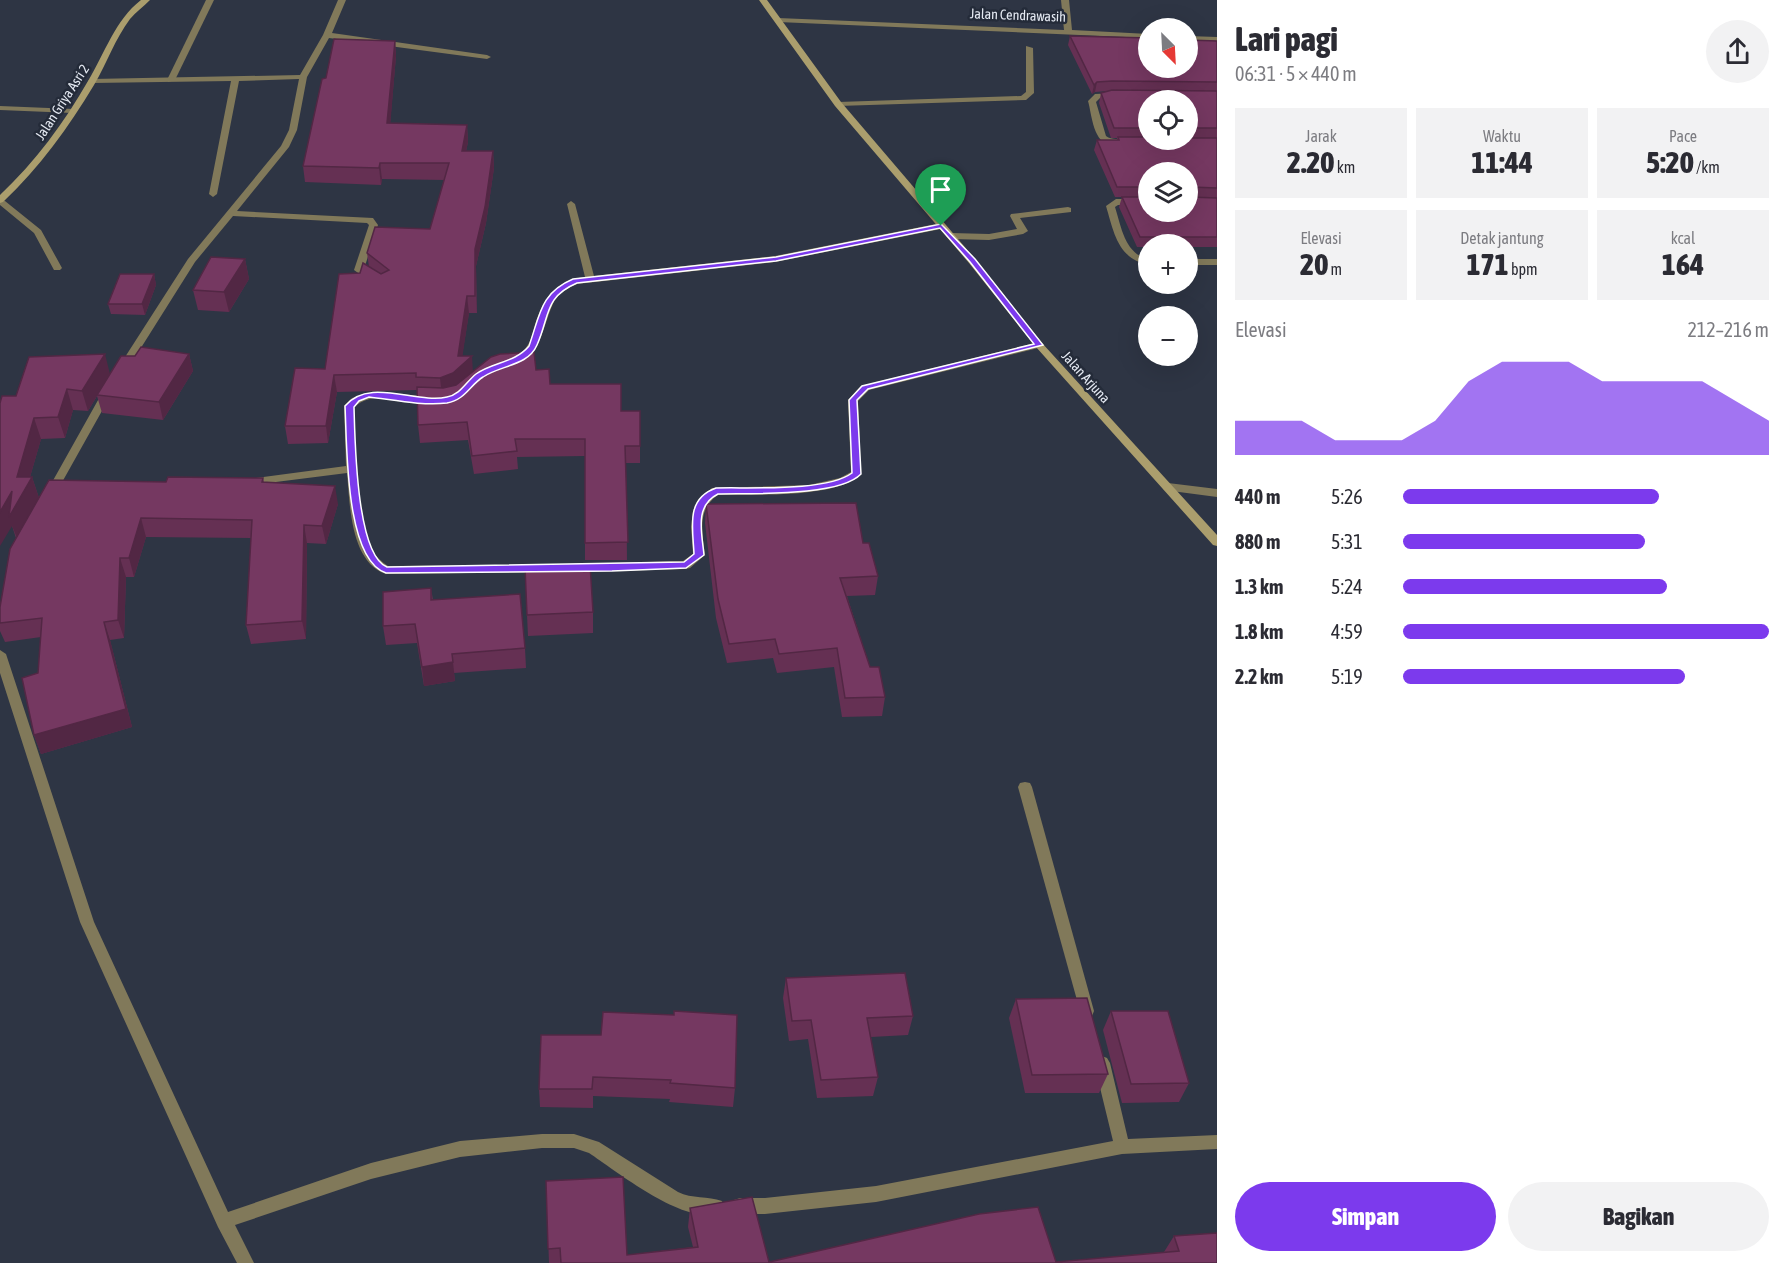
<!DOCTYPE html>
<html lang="id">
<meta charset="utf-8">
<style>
:root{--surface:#fff;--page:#f2f2f3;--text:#2b2b33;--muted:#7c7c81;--accent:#7c3aed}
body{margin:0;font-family:"Asap Condensed",sans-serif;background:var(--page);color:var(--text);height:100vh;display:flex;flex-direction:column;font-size:22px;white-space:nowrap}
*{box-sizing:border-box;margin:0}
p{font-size:20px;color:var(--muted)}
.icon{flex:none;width:33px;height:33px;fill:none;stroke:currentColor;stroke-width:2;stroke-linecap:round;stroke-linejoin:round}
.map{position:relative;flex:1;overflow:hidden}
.drawer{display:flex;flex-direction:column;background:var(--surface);width:570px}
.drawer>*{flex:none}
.needle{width:39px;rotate:156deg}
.controls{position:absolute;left:1138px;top:18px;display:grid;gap:12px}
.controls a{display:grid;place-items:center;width:60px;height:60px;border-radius:50%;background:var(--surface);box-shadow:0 6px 24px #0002;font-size:30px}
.pin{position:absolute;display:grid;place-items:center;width:51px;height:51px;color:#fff;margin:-62px -26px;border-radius:50% 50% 50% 0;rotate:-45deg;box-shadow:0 0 6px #0007}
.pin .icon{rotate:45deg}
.round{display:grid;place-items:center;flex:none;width:63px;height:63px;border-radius:32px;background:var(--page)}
.head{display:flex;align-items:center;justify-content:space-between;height:102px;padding:0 18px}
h1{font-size:33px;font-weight:800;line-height:45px}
.metrics{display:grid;grid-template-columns:repeat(3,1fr);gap:9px;height:102px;padding:6px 18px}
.metrics div{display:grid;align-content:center;border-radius:0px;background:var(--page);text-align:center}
.metrics b{font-size:30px;font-weight:800}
.metrics small{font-size:16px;font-weight:400}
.metrics p{font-size:16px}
.chart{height:168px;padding:12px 18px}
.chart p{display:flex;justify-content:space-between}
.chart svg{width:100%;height:108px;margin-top:6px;fill:var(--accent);opacity:.7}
.cta{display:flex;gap:12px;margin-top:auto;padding:12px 18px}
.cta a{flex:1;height:69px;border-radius:36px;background:var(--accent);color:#fff;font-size:24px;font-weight:800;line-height:69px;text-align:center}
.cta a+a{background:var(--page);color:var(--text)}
ul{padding:0 18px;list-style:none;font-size:20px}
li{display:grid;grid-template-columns:96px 72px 1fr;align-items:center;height:45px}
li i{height:15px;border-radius:8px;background:var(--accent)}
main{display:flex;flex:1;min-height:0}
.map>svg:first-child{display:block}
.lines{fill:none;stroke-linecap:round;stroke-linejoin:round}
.lane{fill:#81795a;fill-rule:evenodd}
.street{fill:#81795a;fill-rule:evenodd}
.secondary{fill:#ab9e6d;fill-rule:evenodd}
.wall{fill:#653053;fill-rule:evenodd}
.shaded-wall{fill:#522744}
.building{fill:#753861;stroke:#522744;stroke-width:1.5}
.route{fill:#7c3aed;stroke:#fff;stroke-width:1.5;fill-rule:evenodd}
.labels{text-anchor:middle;stroke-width:5;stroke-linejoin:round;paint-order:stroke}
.far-street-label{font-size:14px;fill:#e5eaf3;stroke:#242b39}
</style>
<main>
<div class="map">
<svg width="1217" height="1263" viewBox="0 0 1217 1263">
<rect width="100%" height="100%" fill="#2e3544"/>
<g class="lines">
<g class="lane">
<polygon points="206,0 214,0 175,80 168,82 167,80"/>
<polygon points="0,197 41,230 62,268 60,270 54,270 34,233 0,205"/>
</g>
<g class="street">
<polygon points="338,0 346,0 332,33 487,55 491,57 487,59 329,38 307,77 297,130 289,147 237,211 373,218 378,225 364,269 380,281 378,283 372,283 354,270 369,225 367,223 233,216 195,262 127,370 119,370 118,368 188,259 281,146 289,130 299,79 239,81 217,194 213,197 209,194 231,81 92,83 88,81 92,79 300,75 323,35"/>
<polygon points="1061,0 1069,0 1072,30 1149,34 1149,38 778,22 774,20 778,18 1064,30"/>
<polygon points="1188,36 1217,37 1217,41 1188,40"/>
<polygon points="1026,46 1033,48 1034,93 1026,100 838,106 834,104 838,102 1021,96 1026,92"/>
<path d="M1117,93H1120V97L1100,98L1096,102L1106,136C1112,141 1120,137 1125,142C1121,145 1117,145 1112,145C1093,144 1092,115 1088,101L1095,94Z"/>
<polygon points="0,106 73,109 77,111 73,113 0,110"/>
<path d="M1116,199H1149V205H1118L1115,207C1121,226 1125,255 1149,259V265C1118,259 1114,233 1106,206Z"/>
<path d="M571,201L575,204L594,276L775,256L941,223L946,226L941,229L775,262L577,284C568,288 560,292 555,300C545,316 539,367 512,363V359C516,356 521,353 524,350C530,344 533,334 535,325C543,299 556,280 585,277L567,204Z"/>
<polygon points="1068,207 1071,208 1071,212 1020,218 1028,231 1023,234 989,240 951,239 946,236 951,233 989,234 1017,229 1010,216 1011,214"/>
<rect x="1188" y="259" width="29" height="6"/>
<path d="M1039,342L1042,343V347L869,390L858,401L861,474C837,499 753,494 718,495C697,509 702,532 705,555L690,568L686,569L574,572L568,568L574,564L683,561L693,554L691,527L693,511L698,501L712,488L809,485L840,478L851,472L848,400L861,386Z"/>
<polygon points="107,390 112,393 56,493 55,496 47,496 46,493 102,393"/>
<path d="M376,392L433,397L438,400L433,403C410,400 374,390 354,407C356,447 354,514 372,550C376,557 381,561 388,566L542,565L548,569L546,572L386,574C350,562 350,504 347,473L244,486L243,483L248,479L346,466L344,406L352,398Z"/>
<polygon points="1168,483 1217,489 1217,497 1164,490 1163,487"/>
<path d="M0,650L6,654L94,922L228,1212L371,1163L460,1141L542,1134H574L599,1142L678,1192C692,1199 708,1196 722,1201L724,1207L722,1213C686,1227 619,1173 589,1153L574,1148H542L460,1157L371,1179L235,1225L254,1263H237L218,1227L80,922L0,673Z"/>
<polygon points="1025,782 1030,783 1032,787 1094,1011 1092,1016 1087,1018 1082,1016 1080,1011 1018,787 1020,783"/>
<polygon points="1102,1056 1107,1058 1110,1063 1128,1139 1217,1135 1217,1149 1122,1154 876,1202 765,1214 740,1214 734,1212 732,1206 734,1200 740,1198 765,1198 876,1186 1113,1141 1094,1063 1097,1058"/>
</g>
<g class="secondary">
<path d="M141,0H150C143,7 136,12 130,19C115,39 107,63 94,85C68,128 40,167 3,202L0,203V195C35,162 64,123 88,81C105,53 115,20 141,0Z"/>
<polygon points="759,0 767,0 841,102 975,259 1042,343 1217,535 1217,546 1213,545 1036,347 969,263 835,106"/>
</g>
</g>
<g class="wall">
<path d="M1070,36L1217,41V138H1188V100H1149V140L1217,138V247H1188V244H1149V247H1137L1119,207L1122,197H1115L1094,150L1097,140H1117V138H1111L1099,103L1101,93L1108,91L1095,92L1092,94L1068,45ZM1149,172L1188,212H1149Z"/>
<polygon points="395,41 396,56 390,124 467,125 468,142 466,151 493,151 494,168 486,223 476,266 477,313 469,313 462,356 473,371 536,370 550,384 621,411 640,446 640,463 626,463 627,560 585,560 585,456 517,457 518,469 474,474 468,440 420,443 418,425 417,390 337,392 328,443 288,444 285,426 325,369 360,273 369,267 367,253 430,229 445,180 382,179 381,185 305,182 303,166 326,78"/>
<polygon points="245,259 249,279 229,312 198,310 193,290"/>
<polygon points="154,274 156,285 145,315 111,314 108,304"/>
<polygon points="189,354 193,371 163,420 102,413 97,396 88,411 73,410 65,438 41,439 30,477 32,477 39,498 166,482 263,478 264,482 338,504 326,544 307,543 306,639 251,644 246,625 251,538 146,537 134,577 126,577 124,638 110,640 132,727 41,754 34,735 41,637 5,642 0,631 0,607 16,538 12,526 16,396 110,374"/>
<polygon points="706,504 863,543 878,576 875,595 847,596 870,667 885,697 882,716 842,717 834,667 777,673 773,658 727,663 716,618 705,523"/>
<polygon points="431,588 433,600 525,648 526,668 454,673 455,681 424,686 417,643 386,645 383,626"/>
<polygon points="593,612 593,633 528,636 527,615"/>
<polygon points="786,978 913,1016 908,1035 871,1037 878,1077 873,1096 817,1098 808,1039 789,1041 783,998"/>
<polygon points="1016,999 1108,1074 1099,1093 1025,1093 1009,1018"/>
<polygon points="1111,1011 1189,1083 1179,1102 1122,1103 1103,1030"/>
<polygon points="541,1035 735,1088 733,1107 669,1102 670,1099 593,1096 593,1108 540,1107 539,1089"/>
<polygon points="546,1181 627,1255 693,1247 688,1227 690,1208 769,1262 1056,1262 1164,1252 1174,1236 1217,1263 549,1263"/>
</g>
<g class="shaded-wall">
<polygon points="395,41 396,56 389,140 387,123"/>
<polygon points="1097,82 1095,92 1092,94 1094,85"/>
<polygon points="467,125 468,142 463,167 462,151"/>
<polygon points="493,151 494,168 486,223 476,266 477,313 475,249"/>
<polygon points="380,163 382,179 381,185 379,168"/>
<polygon points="245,259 249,279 229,312 224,292"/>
<polygon points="154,274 156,285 145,315 142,304"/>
<polygon points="467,296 469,313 461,366 472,356 473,373 442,396 440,378 458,356"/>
<polygon points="105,354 110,374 88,411 82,391"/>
<polygon points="189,354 193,371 163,420 159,402"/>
<polygon points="334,375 337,392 328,443 326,426"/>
<polygon points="67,389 73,410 65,438 58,417"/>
<polygon points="34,418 41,439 28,484 32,477 39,498 17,538 12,526 0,546 0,512 17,477"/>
<polygon points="335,486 338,504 326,544 322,526"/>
<polygon points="141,518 146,537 134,577 129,558"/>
<polygon points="304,525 307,543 306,639 302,621"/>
<polygon points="120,558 126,577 124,638 118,620"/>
<polygon points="104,622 110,640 132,727 41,754 34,735"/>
<polygon points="453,662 455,681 424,686 422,667"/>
</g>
<g class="building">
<polygon points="1070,36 1149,38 1149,68 1188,68 1188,40 1217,41 1217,82 1112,81 1097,82 1094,85"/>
<polygon points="334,39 395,41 387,123 467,125 462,151 493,151 485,207 475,249 475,296 467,296 458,356 472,356 453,373 440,378 416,377 416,373 334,375 326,426 285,426 295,368 325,369 339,274 360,273 363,263 381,274 389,270 367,253 375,227 430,229 449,163 380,163 379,168 303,166 322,79 326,78"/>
<polygon points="1112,90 1217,91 1217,128 1188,128 1188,100 1149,100 1149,128 1114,128 1101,93"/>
<polygon points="1118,137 1149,137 1149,140 1188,140 1188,138 1217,138 1217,188 1191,187 1189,189 1189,197 1217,198 1217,237 1140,237 1122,197 1149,197 1149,212 1188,212 1188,172 1149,172 1149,187 1117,187 1097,140 1119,140"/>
<polygon points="211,257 245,259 224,292 193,290"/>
<polygon points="120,274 154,274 142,304 108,304"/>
<polygon points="141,347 189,354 159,402 97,395 121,356 135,356"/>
<polygon points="534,352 536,370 549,369 550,384 621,384 621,411 640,411 640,446 625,446 628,542 585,543 585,439 515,439 517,451 472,456 467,422 418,425 417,387 443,388 456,385 491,357 500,354"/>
<polygon points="105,354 82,391 67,389 58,417 34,418 17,477 32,477 9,517 12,491 0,512 0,403 2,396 16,396 29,357"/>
<polygon points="168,477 263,478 262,482 335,486 322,526 304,525 302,621 246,625 252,520 141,518 129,558 120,558 118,620 104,622 126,709 34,735 22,678 38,673 42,618 0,623 0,607 10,549 49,480 166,482"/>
<polygon points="856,503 863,543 869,543 878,576 840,578 870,667 879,667 885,697 845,698 837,648 779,654 775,639 729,644 718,599 706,504"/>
<polygon points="590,564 593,612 527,615 525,567"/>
<polygon points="431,588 431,600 520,594 525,648 452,654 453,662 422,667 415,624 383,626 383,592"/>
<polygon points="905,973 913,1016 867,1018 878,1077 821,1080 811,1020 792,1021 786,978"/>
<polygon points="1087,998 1108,1074 1032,1075 1016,999"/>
<polygon points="674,1011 737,1015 735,1088 670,1083 671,1080 593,1077 592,1089 539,1089 541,1035 601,1035 603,1012 674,1015"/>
<polygon points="1111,1011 1168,1011 1189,1083 1131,1084"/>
<polygon points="623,1177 627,1255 698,1247 690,1208 752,1197 769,1262 979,1214 1038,1207 1056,1262 1179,1251 1174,1236 1217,1233 1217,1263 561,1263 560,1248 548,1249 546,1181"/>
</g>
<path class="route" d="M941,224L975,259L1043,345L868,389L857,400L861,474C839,497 750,493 718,494C694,506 702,533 704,555L686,568L612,571L386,573C345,560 347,444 345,406C369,377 416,404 447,397C460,395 466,382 476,374C492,362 515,363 529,346C540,315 540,293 573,279L776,257ZM940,228L970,262L1034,344L862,386L849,400L852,473C826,492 749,487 716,488C685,499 693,528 694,554L684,562L387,567C356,555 355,438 354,407L359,401L369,397C394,400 423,406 447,403C465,400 470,385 483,377C501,365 528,366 537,345C550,316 544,297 577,283L776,261Z"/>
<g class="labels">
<g class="far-street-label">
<text transform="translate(1018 15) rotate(2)" y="5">Jalan Cendrawasih</text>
<text transform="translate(62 102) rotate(-57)" y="5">Jalan Griya Asri 2</text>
<text transform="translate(1086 377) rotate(48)" y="5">Jalan Arjuna</text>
</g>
</g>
</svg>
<div class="controls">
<a><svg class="needle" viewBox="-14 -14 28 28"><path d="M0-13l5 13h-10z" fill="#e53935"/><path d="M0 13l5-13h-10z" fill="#7c7c81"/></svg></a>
<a><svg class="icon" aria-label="locate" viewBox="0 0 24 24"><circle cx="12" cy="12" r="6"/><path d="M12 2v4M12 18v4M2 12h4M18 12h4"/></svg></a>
<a><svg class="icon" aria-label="layers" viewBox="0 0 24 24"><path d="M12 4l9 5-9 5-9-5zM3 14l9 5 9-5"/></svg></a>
<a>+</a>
<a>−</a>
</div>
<div class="pin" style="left:941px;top:226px;background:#1e9e55"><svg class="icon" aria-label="arrive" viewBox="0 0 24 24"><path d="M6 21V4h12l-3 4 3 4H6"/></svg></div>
</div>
<section class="drawer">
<div class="head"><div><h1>Lari pagi</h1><p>06:31 · 5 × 440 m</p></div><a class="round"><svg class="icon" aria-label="share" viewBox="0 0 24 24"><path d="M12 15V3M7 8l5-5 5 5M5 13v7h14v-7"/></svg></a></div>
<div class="metrics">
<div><p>Jarak</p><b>2.20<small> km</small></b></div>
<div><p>Waktu</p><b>11:44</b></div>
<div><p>Pace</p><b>5:20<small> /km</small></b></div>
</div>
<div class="metrics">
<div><p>Elevasi</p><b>20<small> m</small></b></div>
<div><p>Detak jantung</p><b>171<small> bpm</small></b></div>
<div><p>kcal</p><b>164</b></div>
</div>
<div class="chart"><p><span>Elevasi</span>212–216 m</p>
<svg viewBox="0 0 160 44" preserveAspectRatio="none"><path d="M0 44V30L10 30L20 30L30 38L40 38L50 38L60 30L70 14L80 6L90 6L100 6L110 14L120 14L130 14L140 14L150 22L160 30V44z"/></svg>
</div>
<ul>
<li><b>440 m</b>5:26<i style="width:70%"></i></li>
<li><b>880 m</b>5:31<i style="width:66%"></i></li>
<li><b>1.3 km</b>5:24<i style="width:72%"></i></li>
<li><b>1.8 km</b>4:59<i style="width:100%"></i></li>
<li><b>2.2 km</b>5:19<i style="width:77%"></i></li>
</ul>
<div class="cta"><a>Simpan</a><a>Bagikan</a></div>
</section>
</main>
